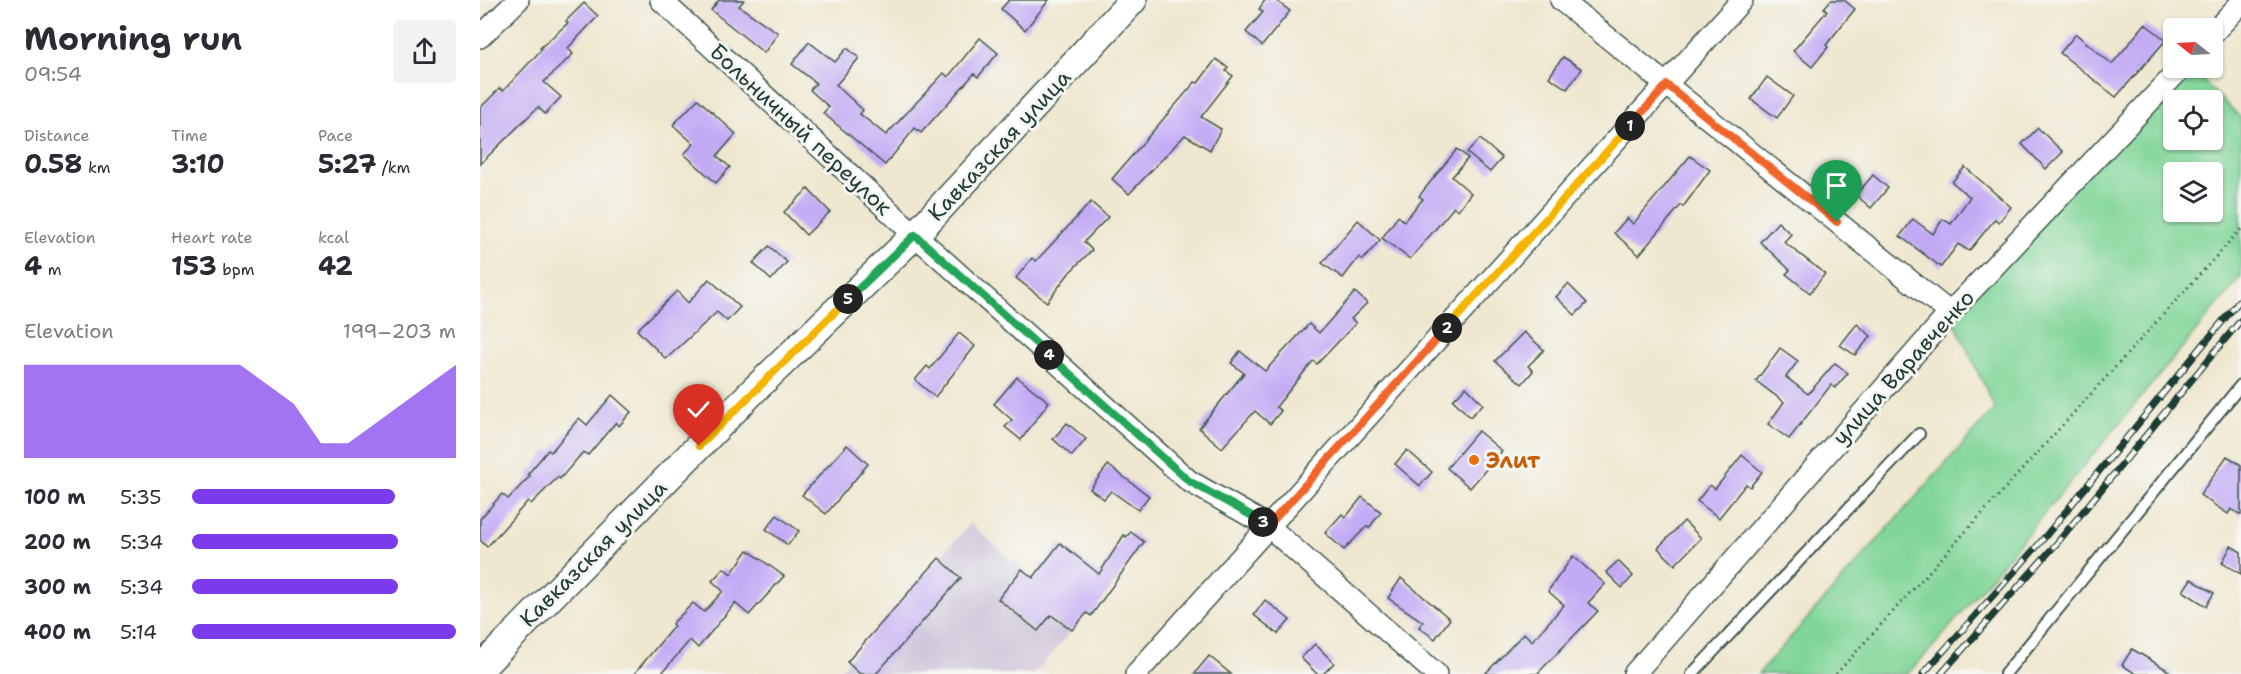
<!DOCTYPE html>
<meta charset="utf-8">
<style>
:root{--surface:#fff;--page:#f2f2f3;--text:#2b2b33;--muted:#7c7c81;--accent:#7c3aed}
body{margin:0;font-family:"Shantell Sans",sans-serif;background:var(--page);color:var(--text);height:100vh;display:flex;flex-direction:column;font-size:22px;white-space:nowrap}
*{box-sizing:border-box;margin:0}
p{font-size:20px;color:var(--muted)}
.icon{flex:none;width:33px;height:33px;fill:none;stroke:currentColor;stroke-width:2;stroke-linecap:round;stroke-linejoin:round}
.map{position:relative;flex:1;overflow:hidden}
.details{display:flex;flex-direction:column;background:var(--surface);width:480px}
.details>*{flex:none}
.needle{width:39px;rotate:288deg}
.buttons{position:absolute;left:1683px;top:18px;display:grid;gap:12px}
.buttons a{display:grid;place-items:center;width:60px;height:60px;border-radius:6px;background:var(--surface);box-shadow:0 2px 4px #0004;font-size:30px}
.pin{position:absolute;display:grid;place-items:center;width:51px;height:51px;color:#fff;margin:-62px -26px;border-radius:50% 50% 50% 0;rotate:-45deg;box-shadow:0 0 6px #0007}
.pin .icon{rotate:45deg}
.km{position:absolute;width:30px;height:30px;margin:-15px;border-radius:50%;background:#222;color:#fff;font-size:16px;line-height:30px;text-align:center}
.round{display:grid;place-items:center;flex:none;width:63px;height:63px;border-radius:6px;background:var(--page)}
.head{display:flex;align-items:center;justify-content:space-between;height:102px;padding:0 24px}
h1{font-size:33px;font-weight:700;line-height:45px}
.metrics{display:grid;grid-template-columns:repeat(3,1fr);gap:9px;height:102px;padding:6px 24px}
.metrics div{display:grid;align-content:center}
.metrics b{font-size:26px;font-weight:700}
.metrics small{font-size:16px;font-weight:400}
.metrics p{font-size:16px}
.chart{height:168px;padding:12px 24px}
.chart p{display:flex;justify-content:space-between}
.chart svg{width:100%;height:108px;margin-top:6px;fill:var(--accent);opacity:.7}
ul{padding:0 24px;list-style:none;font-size:20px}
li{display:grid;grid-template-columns:96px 72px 1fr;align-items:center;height:45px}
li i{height:15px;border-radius:8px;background:var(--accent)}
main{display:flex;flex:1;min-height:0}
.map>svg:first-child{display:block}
.industrial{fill:#c9bfd7}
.grass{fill:#80d598;stroke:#508966;stroke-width:1.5;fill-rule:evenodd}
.building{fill:#c2aaf5}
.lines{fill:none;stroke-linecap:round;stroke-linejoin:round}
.service-casing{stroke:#3e564b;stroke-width:14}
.minor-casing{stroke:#3e564b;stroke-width:24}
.tertiary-casing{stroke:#3e564b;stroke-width:30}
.path{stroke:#3e564b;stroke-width:3;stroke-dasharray:1.5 4.5;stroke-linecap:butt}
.service{stroke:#fff;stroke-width:10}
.minor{stroke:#fff;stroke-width:21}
.tertiary{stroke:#fff;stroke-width:27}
.rail-casing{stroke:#1f3d34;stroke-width:7}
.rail{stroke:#f6f6f2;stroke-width:4.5;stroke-dasharray:14;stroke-linecap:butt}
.split-1-casing{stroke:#fff;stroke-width:12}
.split-2-casing{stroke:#fff;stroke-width:12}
.split-3-casing{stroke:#fff;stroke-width:12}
.split-4-casing{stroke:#fff;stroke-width:12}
.split-5-casing{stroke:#fff;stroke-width:12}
.split-6-casing{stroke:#fff;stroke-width:12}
.split-1{stroke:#f0652b;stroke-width:8}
.split-2{stroke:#f5b400;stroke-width:8}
.split-3{stroke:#f0652b;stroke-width:8}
.split-4{stroke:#22a559;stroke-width:8}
.split-5{stroke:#22a559;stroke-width:8}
.split-6{stroke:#f5b400;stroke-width:8}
.food-dot{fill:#e8710a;stroke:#f6f6f2;stroke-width:2}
.labels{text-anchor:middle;stroke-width:6;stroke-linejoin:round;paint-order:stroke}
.street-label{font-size:22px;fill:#1f3d34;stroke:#f6f6f2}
.food-label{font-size:22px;font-weight:bold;fill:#c56008;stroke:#f6f6f2;text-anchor:start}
</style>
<main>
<section class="details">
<div class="head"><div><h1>Morning run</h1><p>09:54</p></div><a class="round"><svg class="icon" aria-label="share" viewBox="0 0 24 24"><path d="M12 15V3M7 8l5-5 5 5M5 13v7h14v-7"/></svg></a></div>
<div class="metrics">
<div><p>Distance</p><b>0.58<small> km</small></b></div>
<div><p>Time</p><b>3:10</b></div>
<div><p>Pace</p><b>5:27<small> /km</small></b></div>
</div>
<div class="metrics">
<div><p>Elevation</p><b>4<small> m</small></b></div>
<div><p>Heart rate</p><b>153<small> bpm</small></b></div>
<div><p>kcal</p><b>42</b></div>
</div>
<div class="chart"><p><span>Elevation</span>199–203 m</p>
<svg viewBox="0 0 160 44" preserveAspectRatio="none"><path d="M0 44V6L10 6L20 6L30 6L40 6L50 6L60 6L70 6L80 6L90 14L100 22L110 38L120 38L130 30L140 22L150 14L160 6V44z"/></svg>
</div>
<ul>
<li><b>100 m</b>5:35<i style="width:77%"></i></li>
<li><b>200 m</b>5:34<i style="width:78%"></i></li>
<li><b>300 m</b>5:34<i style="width:78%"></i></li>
<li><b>400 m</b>5:14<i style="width:100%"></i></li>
</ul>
</section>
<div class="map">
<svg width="1761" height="674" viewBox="0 0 1761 674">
<rect width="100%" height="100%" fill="#f6f6f2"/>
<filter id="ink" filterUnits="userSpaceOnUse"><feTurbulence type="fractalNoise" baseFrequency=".0167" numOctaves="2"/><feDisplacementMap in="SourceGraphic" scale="12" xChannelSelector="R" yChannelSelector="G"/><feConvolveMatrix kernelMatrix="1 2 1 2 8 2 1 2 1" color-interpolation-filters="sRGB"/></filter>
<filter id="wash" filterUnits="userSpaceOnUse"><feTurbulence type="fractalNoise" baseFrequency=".008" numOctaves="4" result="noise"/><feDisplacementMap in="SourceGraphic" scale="24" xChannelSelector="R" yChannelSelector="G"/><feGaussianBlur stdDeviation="1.35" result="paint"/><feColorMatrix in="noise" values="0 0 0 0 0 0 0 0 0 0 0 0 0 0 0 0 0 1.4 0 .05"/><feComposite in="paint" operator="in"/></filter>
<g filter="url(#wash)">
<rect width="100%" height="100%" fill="#efe7cf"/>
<polygon class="industrial" points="490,523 601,620 554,674 357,674"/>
<path class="grass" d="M1710,68L1761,118V277L1453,647L1427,674H1278L1515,408L1470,313ZM1694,100H1732V140H1694ZM1694,172H1732V212H1694Z"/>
<g id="blocks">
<g class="building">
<polygon points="239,0 264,0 259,6 298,33 284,53 231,10"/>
<polygon points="529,0 569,0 545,30 521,9"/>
<polygon points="785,0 795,0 810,11 782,46 766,32 783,12 779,9"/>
<polygon points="1351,0 1364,0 1375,9 1346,45 1348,47 1332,67 1313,51 1347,11 1344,8"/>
<polygon points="104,3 118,16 88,48 93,54 64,82 81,97 65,114 58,107 0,164 0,108 20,88 23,91 62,49 60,48 88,23 86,21"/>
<polygon points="1665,24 1686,40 1636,97 1580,53 1596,34 1632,64"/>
<polygon points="500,38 518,53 498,77 494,74 441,133 435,128 405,165 343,113 349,107 330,90 336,83 312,64 329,42 355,62 367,48 379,58 356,85 383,110 380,114 406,135 464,73 468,77"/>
<polygon points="1083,57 1102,69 1087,89 1069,77"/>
<polygon points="736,59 748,68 746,71 753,76 721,117 741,129 730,150 705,135 649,194 632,179 715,82 718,83"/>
<polygon points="1287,77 1313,96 1297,118 1271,99"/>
<polygon points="218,99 256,134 237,156 250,167 236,183 204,154 214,144 193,125"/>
<polygon points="1558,128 1583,152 1566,169 1542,144"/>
<polygon points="1000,139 1022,158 1010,172 987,153"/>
<polygon points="977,149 988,158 972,177 991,193 978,210 974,207 930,259 902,238 918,216 924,221 943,199 939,196"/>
<polygon points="1210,156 1230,170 1203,207 1201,205 1159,255 1134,233 1147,218 1153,224"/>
<polygon points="1485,167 1531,207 1519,222 1515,219 1489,251 1478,244 1461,267 1420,236 1433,219 1453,234 1463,219 1471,224 1490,197 1472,182"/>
<polygon points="1393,175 1408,188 1391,208 1376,195"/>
<polygon points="328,189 350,212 326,235 304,212"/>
<polygon points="611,202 628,217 604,242 612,250 590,272 567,302 536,278 552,258 556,261"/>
<polygon points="878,220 900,240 883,260 879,257 863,278 842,263"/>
<polygon points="1298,222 1311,234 1304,242 1345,274 1330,293 1306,274 1310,270 1280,242"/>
<polygon points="289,246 307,262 291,280 273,263"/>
<polygon points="229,279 260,307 247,321 237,312 186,359 157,330 197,291 208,303"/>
<polygon points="1088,284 1107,303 1095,315 1076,297"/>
<polygon points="875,292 887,303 871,319 876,323 837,364 833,361 796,407 801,411 790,424 775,411 742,448 719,428 764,373 751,363 760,351 785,371 829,324 839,333"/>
<polygon points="1377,324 1391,336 1375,355 1360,345"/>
<polygon points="1044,332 1064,350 1048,366 1053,371 1042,384 1015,361"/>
<polygon points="479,333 495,346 455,397 435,380 447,366 450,369"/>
<polygon points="1300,348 1318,361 1306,377 1328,394 1355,363 1368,373 1355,388 1351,385 1309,439 1288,424 1304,402 1276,381"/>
<polygon points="537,377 569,402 541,440 525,427 532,420 514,404"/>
<polygon points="986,387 1003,404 990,417 973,400"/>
<polygon points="132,395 151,412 139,426 136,422 108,455 103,452 80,479 78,477 51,504 48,501 7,547 0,540 0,519 22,494 28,499 50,476 48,474 68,450 71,452 99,418 107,425"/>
<polygon points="587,423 606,439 592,456 573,439"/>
<polygon points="998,431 1022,451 990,488 967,468"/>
<polygon points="367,445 388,464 346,514 322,495"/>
<polygon points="927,450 952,472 940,486 915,464"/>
<polygon points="1262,455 1282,472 1270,487 1266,484 1239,518 1217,501 1230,485 1235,489"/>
<polygon points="1747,456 1761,465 1761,515 1751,509 1748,514 1720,495"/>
<polygon points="628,465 669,496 658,510 631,491 624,499 610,489"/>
<polygon points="882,497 901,512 889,528 887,526 864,550 845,533 862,514 866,517"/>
<polygon points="297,515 319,531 308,545 286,529"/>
<polygon points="1204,521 1221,538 1195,565 1178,548"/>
<polygon points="651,532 664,542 611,616 607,613 592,630 571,615 558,631 518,599 542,569 553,578 580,543 619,574 644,535 646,537"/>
<polygon points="1751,546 1761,552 1761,574 1742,563"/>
<polygon points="268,550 304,576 269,615 255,603 218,648 210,640 181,674 154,674 194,626 192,624 213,603 224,612 243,591 232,581 244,568 251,574"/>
<polygon points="1093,556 1125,584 1108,603 1118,611 1057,674 1005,674 1044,633 1052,641 1084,605 1068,591"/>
<polygon points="459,558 481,578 396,674 380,674 367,662"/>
<polygon points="1138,561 1153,576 1142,588 1126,572"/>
<polygon points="921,578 970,619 955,639 939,627 943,622 908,598"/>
<polygon points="1711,579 1734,593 1726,606 1703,591"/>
<polygon points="785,600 810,620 798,634 774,615"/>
<polygon points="835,644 854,663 843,674 837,674 821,658"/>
<polygon points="1652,649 1694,674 1656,674 1642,665"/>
<polygon points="729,656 751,674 714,674"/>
</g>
</g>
</g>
<g filter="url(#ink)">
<use href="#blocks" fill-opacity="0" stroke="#3e564b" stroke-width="1.5"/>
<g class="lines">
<g class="service-casing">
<g id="service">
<polyline points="1212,674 1439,434"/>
<polyline points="1525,674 1761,385"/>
</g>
</g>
<g class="minor-casing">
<g id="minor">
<polyline points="181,0 435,235 709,481 788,526 956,674"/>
<polyline points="1081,0 1470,313"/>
<polyline points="1732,34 1761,3"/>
<polyline points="0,37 38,0"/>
<polyline points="656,674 1262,0"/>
<polyline points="1154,674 1470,313 1701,68"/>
</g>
</g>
<g class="tertiary-casing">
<polyline id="tertiary" points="0,669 274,390 435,235 653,0"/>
</g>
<polyline class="path" points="1356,674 1761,229"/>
<use href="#service" class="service"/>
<use href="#minor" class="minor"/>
<use href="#tertiary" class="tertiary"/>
<g class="rail-casing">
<g id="rail">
<polyline points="1443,674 1559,544 1761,299"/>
<polyline points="1461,674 1577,543 1761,320"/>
</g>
</g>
<use href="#rail" class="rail"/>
</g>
</g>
<g class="lines" filter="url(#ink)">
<g class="split-1-casing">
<polyline id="split-1" points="1150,126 1187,85 1357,222"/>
</g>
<g class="split-2-casing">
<polyline id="split-2" points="967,328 1150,126"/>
</g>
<g class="split-3-casing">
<polyline id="split-3" points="783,522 788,526 967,328"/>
</g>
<g class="split-4-casing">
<polyline id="split-4" points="569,355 709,481 783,522"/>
</g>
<g class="split-5-casing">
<polyline id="split-5" points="368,299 435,235 569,355"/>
</g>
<g class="split-6-casing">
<polyline id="split-6" points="219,446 368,299"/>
</g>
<use href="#split-1" class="split-1"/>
<use href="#split-2" class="split-2"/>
<use href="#split-3" class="split-3"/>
<use href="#split-4" class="split-4"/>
<use href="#split-5" class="split-5"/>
<use href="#split-6" class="split-6"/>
</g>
<circle class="food-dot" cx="994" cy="460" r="6"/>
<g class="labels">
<g class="street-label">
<text transform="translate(321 129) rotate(43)" y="8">Больничный переулок</text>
<text transform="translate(519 145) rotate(-47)" y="8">Кавказская улица</text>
<text transform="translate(1423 367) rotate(-48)" y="8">улица Варавченко</text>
<text transform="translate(113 553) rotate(-45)" y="8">Кавказская улица</text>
</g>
<g class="food-label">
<text x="1006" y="468">Элит</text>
</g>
</g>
</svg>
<div class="buttons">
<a><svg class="needle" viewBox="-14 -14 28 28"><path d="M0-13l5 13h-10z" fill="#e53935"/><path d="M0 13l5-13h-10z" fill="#7c7c81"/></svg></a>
<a><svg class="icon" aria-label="locate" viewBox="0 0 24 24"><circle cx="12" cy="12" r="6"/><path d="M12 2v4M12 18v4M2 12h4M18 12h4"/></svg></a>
<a><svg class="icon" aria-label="layers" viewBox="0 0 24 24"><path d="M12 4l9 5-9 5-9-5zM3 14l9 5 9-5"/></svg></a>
</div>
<div class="pin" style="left:1357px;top:222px;background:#1e9e55"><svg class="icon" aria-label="arrive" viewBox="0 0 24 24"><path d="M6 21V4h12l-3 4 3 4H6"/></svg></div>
<div class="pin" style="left:219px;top:446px;background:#d93025"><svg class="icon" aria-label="check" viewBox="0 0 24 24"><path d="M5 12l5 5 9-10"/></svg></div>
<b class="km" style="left:1150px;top:126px">1</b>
<b class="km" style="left:967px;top:328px">2</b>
<b class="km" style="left:783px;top:522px">3</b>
<b class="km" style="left:569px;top:355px">4</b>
<b class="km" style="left:368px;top:299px">5</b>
</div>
</main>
